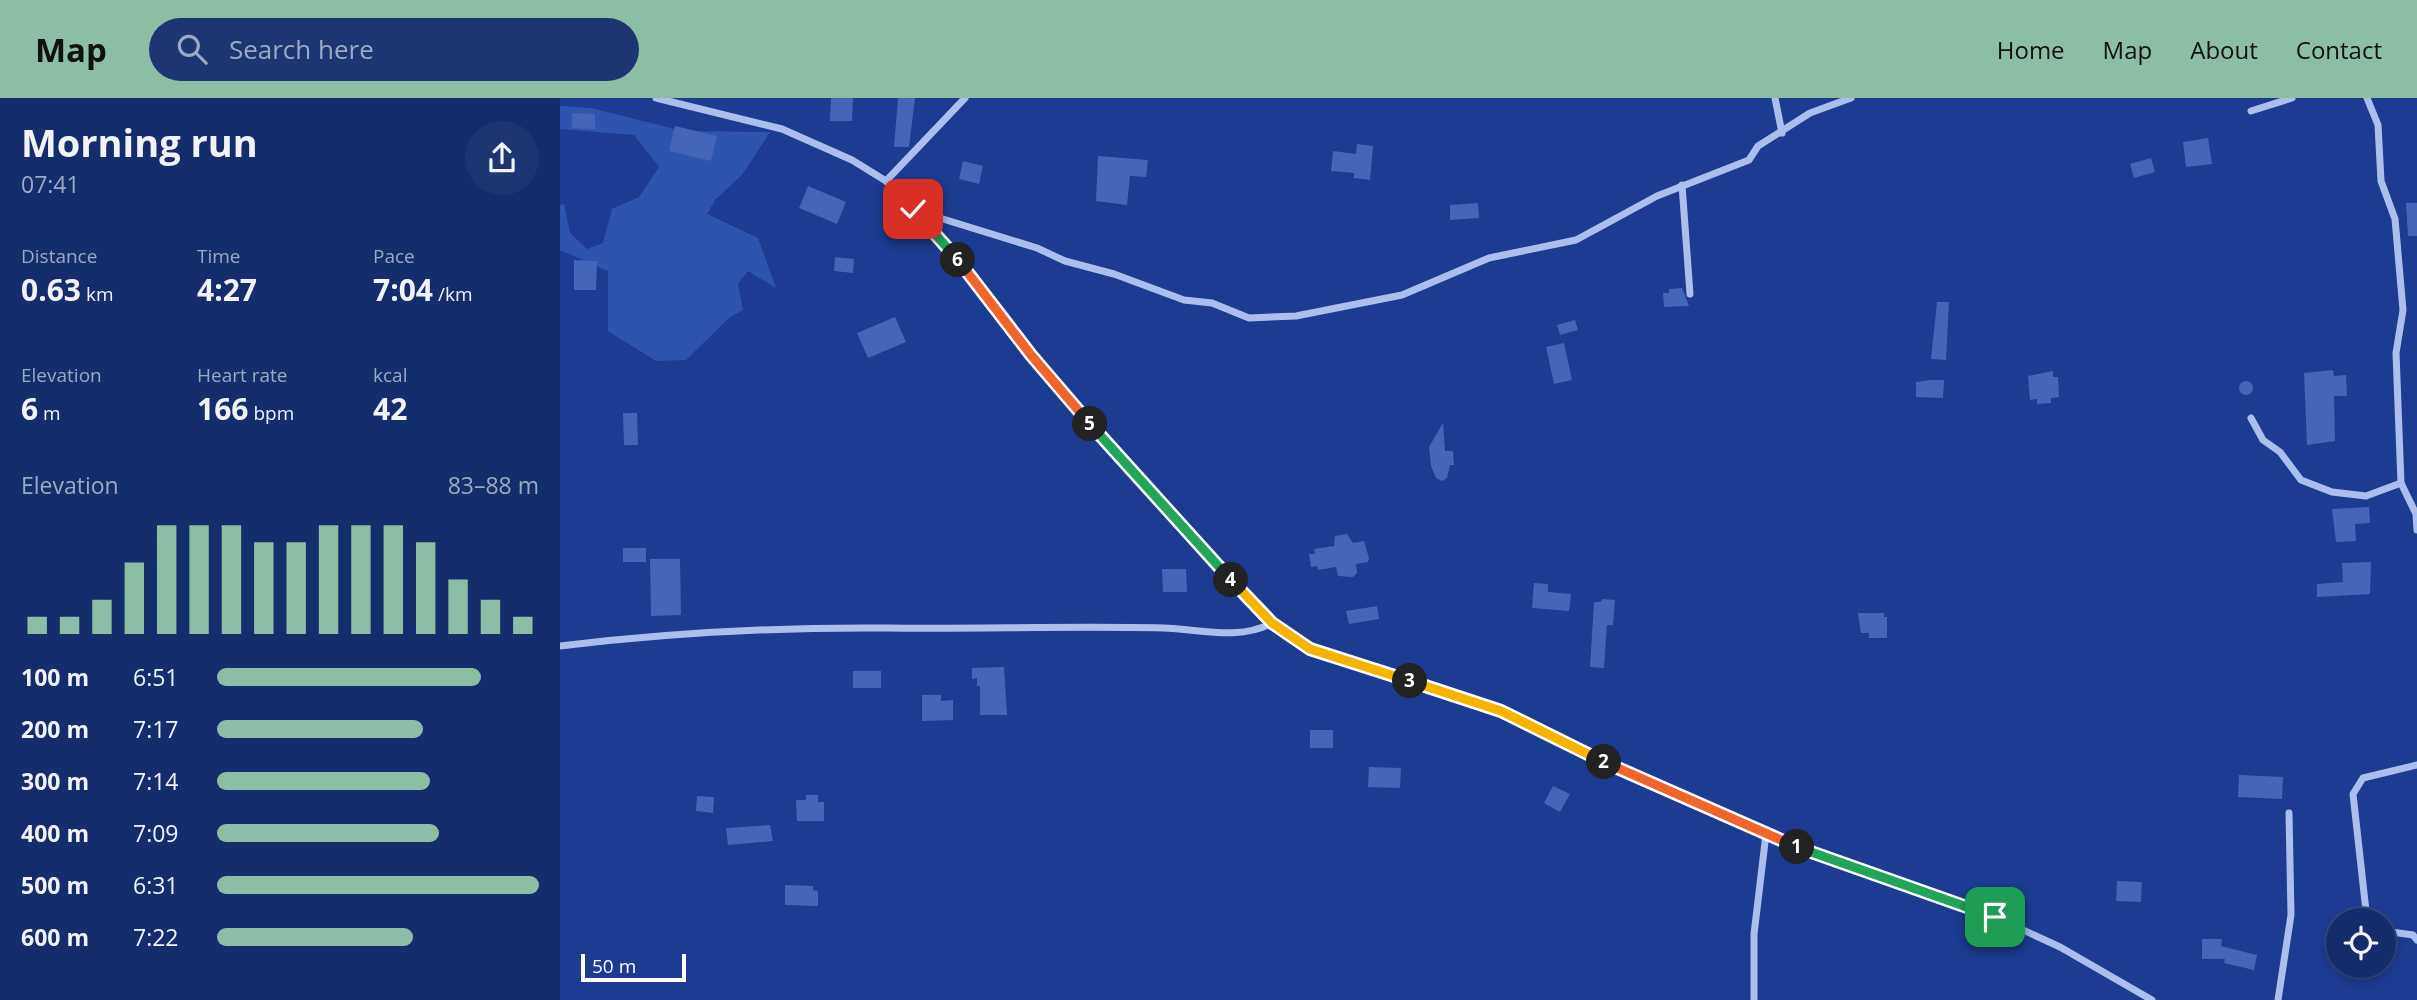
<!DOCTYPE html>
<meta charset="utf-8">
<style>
:root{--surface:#142d6c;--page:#1d3572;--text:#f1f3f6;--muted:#9da8c2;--line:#33497f;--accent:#8abfa5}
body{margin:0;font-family:"Open Sans",sans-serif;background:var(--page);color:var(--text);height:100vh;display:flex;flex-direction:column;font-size:26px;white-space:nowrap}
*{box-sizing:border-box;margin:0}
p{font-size:23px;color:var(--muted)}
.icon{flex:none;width:38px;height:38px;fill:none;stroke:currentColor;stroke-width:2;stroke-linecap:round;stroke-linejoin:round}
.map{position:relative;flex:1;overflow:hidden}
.sheet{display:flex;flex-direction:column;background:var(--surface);width:560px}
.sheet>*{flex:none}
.buttons{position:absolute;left:1766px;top:810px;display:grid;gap:14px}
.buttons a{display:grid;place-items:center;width:70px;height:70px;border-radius:50%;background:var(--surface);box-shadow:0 4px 10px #0003,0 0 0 2px var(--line);font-size:35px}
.scale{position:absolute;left:21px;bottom:18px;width:105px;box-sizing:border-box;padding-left:7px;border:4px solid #fff;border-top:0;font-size:19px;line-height:24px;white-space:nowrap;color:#fff;-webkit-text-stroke:5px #1b3c90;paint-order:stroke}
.pin{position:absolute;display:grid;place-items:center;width:60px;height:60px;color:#fff;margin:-30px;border-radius:14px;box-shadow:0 4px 10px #0006}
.km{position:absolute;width:35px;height:35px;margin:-18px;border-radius:50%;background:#222;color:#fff;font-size:19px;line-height:35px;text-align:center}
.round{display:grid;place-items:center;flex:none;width:74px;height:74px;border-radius:37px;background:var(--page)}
.headline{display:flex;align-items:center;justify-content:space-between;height:119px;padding:0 21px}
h1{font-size:38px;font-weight:700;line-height:52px}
.stats{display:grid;grid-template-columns:repeat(3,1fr);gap:10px;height:119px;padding:7px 21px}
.stats div{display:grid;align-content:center}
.stats b{font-size:30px;font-weight:700}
.stats small{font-size:19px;font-weight:400}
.stats p{font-size:19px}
.chart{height:196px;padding:14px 21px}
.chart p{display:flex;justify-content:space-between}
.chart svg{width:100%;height:126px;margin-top:7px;stroke:var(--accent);stroke-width:6}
ul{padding:0 21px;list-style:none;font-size:23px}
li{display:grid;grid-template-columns:112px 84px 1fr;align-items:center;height:52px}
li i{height:18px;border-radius:9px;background:var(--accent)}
header{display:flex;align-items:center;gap:42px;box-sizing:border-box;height:98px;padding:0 35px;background:var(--accent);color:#111}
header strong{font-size:33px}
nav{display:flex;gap:38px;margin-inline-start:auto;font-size:24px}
.search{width:490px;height:63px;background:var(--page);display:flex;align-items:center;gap:18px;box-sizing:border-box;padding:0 24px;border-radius:38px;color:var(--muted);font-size:26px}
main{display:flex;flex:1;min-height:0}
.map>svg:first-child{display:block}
.green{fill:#2e55ae}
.building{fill:#4466b8}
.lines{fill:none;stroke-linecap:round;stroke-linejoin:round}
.minor{stroke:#aabfee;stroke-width:7}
.split-1-casing{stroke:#fff;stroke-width:14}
.split-2-casing{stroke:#fff;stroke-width:14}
.split-3-casing{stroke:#fff;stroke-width:14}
.split-4-casing{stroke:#fff;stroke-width:14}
.split-5-casing{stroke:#fff;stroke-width:14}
.split-6-casing{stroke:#fff;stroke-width:14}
.split-7-casing{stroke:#fff;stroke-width:14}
.split-1{stroke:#22a559;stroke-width:9}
.split-2{stroke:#f0652b;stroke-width:9}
.split-3{stroke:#f5b400;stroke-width:9}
.split-4{stroke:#f5b400;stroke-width:9}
.split-5{stroke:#22a559;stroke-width:9}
.split-6{stroke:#f0652b;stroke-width:9}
.split-7{stroke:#22a559;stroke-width:9}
</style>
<header>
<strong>Map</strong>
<div class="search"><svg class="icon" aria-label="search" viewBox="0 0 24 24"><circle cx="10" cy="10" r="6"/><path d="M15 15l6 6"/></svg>Search here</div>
<nav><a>Home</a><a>Map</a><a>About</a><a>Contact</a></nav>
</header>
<main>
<section class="sheet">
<div class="headline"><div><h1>Morning run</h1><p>07:41</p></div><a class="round"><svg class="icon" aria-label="share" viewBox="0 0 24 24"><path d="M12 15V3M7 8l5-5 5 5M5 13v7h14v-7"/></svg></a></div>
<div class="stats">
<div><p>Distance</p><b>0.63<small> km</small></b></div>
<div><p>Time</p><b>4:27</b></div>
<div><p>Pace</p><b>7:04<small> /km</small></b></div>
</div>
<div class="stats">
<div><p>Elevation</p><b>6<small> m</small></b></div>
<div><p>Heart rate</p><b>166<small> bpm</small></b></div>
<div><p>kcal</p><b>42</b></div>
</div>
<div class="chart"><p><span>Elevation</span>83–88 m</p>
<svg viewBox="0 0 160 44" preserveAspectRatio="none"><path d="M5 44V38M15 44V38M25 44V32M35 44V19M45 44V6M55 44V6M65 44V6M75 44V12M85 44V12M95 44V6M105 44V6M115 44V6M125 44V12M135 44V25M145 44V32M155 44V38"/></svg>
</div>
<ul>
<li><b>100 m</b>6:51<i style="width:82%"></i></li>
<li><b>200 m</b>7:17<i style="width:64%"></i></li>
<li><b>300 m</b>7:14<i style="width:66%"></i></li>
<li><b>400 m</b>7:09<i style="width:69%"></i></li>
<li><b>500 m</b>6:31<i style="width:100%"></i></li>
<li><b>600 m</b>7:22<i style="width:61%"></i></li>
</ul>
</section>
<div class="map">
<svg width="1857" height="902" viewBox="0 0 1857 902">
<rect width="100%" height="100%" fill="#1b3c90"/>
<polygon class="green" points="0,8 31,10 122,33 210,34 182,77 156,101 147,116 198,140 216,190 188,173 178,186 183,212 169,220 126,262 96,263 48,233 48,173 0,152 0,107 4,106 10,135 27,151 43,145 52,111 79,99 99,69 74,37 0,31"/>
<g class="building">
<polygon points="271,0 293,0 292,23 270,23"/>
<polygon points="338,0 355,0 349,49 334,49"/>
<polygon points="12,15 35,16 35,31 12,30"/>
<polygon points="115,28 157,38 151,63 109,53"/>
<polygon points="1648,40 1652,66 1626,69 1623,44"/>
<polygon points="797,46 813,48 810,82 794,80 794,75 771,73 773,53 796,56"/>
<polygon points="538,58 588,62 586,79 570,78 567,107 536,103"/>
<polygon points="1591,60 1595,74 1574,80 1570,66"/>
<polygon points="403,63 423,68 419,86 399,81"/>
<polygon points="248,88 286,104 277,126 239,110"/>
<polygon points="918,105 919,120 890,122 890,107"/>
<polygon points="1846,105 1857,105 1857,138 1848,138"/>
<polygon points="275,159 294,161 293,175 274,173"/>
<polygon points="14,162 37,163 36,192 14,192"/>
<polygon points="1122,190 1129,208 1104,209 1103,195 1109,195 1109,191"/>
<polygon points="1377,204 1389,204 1386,262 1371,261"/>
<polygon points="335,219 346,244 308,260 297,235"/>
<polygon points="1015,222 1018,232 1000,237 997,227"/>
<polygon points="1004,245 1012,282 994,286 986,249"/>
<polygon points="1773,272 1774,278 1786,277 1787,298 1774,298 1775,343 1747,347 1744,275"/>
<polygon points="1493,273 1493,279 1498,279 1499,299 1491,300 1491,305 1477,306 1477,301 1470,302 1468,278"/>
<polygon points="1371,282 1384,282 1383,300 1356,299 1356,284"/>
<circle cx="1686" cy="290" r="7"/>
<polygon points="63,315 77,315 78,347 64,347"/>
<polygon points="883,325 885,353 893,353 894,367 890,367 887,380 882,383 876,380 871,368 869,349"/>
<polygon points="1809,409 1810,425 1795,426 1796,443 1776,444 1772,411"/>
<polygon points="787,436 793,445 804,443 809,460 808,464 796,466 797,475 793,479 778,478 776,469 758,472 757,468 751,469 749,456 755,456 754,451 774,448 775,438"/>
<rect x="63" y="450" width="23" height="14"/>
<polygon points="90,461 120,461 121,517 91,518"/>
<polygon points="1811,464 1810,496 1757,499 1757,486 1783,484 1782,465"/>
<polygon points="602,471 626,471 627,494 603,494"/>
<polygon points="974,485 988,486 988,494 1011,496 1009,513 972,510"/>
<polygon points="1042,501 1055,502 1053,527 1047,527 1044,570 1030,569 1034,504 1041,504"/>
<polygon points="817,508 819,521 789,526 786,513"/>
<polygon points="1298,515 1324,515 1324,519 1327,519 1327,540 1309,540 1309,535 1301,535"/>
<polygon points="444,569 447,617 420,617 420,588 417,588 417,580 412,581 412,570"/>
<rect x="293" y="573" width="28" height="17"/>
<polygon points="362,597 381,597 381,603 393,602 393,622 362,623"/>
<rect x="750" y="632" width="23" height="18"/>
<polygon points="809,669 841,670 840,690 808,689"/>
<polygon points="1679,677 1723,679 1722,701 1678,699"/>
<polygon points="993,688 1010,696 1000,714 984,705"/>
<polygon points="246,697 258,697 258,704 264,704 264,723 237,723 236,702 246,702"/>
<polygon points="137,698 154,699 153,715 136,713"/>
<polygon points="210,727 213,743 168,747 166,730"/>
<polygon points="1557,783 1582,784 1581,804 1556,803"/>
<polygon points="225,787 253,788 253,792 258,793 258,808 225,807"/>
<polygon points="1642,841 1662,841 1661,848 1697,857 1694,872 1664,865 1665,861 1642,861"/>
</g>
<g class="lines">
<g class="minor">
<polyline points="96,0 222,31 292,62 326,83 381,141 471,257 554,353 685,499 712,525 750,551 941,613 1092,688 1206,736 1435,819 1500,849 1592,902"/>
<polyline points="1215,0 1222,35"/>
<polyline points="1807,0 1818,27 1821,83 1835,121 1843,212 1836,255 1841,385"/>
<polyline points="1691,13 1732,0"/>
<polyline points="326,83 405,0"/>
<polyline points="1122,87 1130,196"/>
<polyline points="357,113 477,150 505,163 554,176 624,202 652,205 689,220 736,218 842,197 929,160 1016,142 1097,98 1189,62 1198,48 1250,15 1291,0"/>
<polyline points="1691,320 1703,342 1720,354 1741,382 1772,394 1806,398 1841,385 1856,416 1857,432"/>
<path d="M0,548C108,535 219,529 328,530C419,531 511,528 603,530C641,531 677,543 712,525"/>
<polyline points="1807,822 1793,696 1803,680 1857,667"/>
<polyline points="1824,833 1853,837 1857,842"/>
<polyline points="1194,902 1194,836 1206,736"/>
<polyline points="1718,902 1731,817 1729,715"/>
</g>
</g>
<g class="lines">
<g class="split-1-casing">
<polyline id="split-1" points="1237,749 1435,819"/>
</g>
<g class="split-2-casing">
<polyline id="split-2" points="1044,664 1237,749"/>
</g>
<g class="split-3-casing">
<polyline id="split-3" points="850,583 941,613 1044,664"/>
</g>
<g class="split-4-casing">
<polyline id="split-4" points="671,482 712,525 750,551 850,583"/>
</g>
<g class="split-5-casing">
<polyline id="split-5" points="530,326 671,482"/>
</g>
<g class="split-6-casing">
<polyline id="split-6" points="398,162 471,257 530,326"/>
</g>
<g class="split-7-casing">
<polyline id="split-7" points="353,111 398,162"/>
</g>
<use href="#split-1" class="split-1"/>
<use href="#split-2" class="split-2"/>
<use href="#split-3" class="split-3"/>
<use href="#split-4" class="split-4"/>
<use href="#split-5" class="split-5"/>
<use href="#split-6" class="split-6"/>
<use href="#split-7" class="split-7"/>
</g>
</svg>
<div class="buttons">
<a><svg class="icon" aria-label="locate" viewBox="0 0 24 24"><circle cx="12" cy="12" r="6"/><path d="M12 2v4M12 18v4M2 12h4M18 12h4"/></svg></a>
</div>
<div class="scale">50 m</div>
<div class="pin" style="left:1435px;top:819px;background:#1e9e55"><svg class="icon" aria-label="arrive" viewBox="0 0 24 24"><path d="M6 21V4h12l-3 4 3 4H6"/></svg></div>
<div class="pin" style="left:353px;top:111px;background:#d93025"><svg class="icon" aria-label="check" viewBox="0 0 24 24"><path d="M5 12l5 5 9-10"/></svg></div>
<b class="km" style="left:1237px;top:749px">1</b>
<b class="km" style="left:1044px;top:664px">2</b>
<b class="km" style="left:850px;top:583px">3</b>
<b class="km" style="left:671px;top:482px">4</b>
<b class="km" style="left:530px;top:326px">5</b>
<b class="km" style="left:398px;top:162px">6</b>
</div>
</main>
